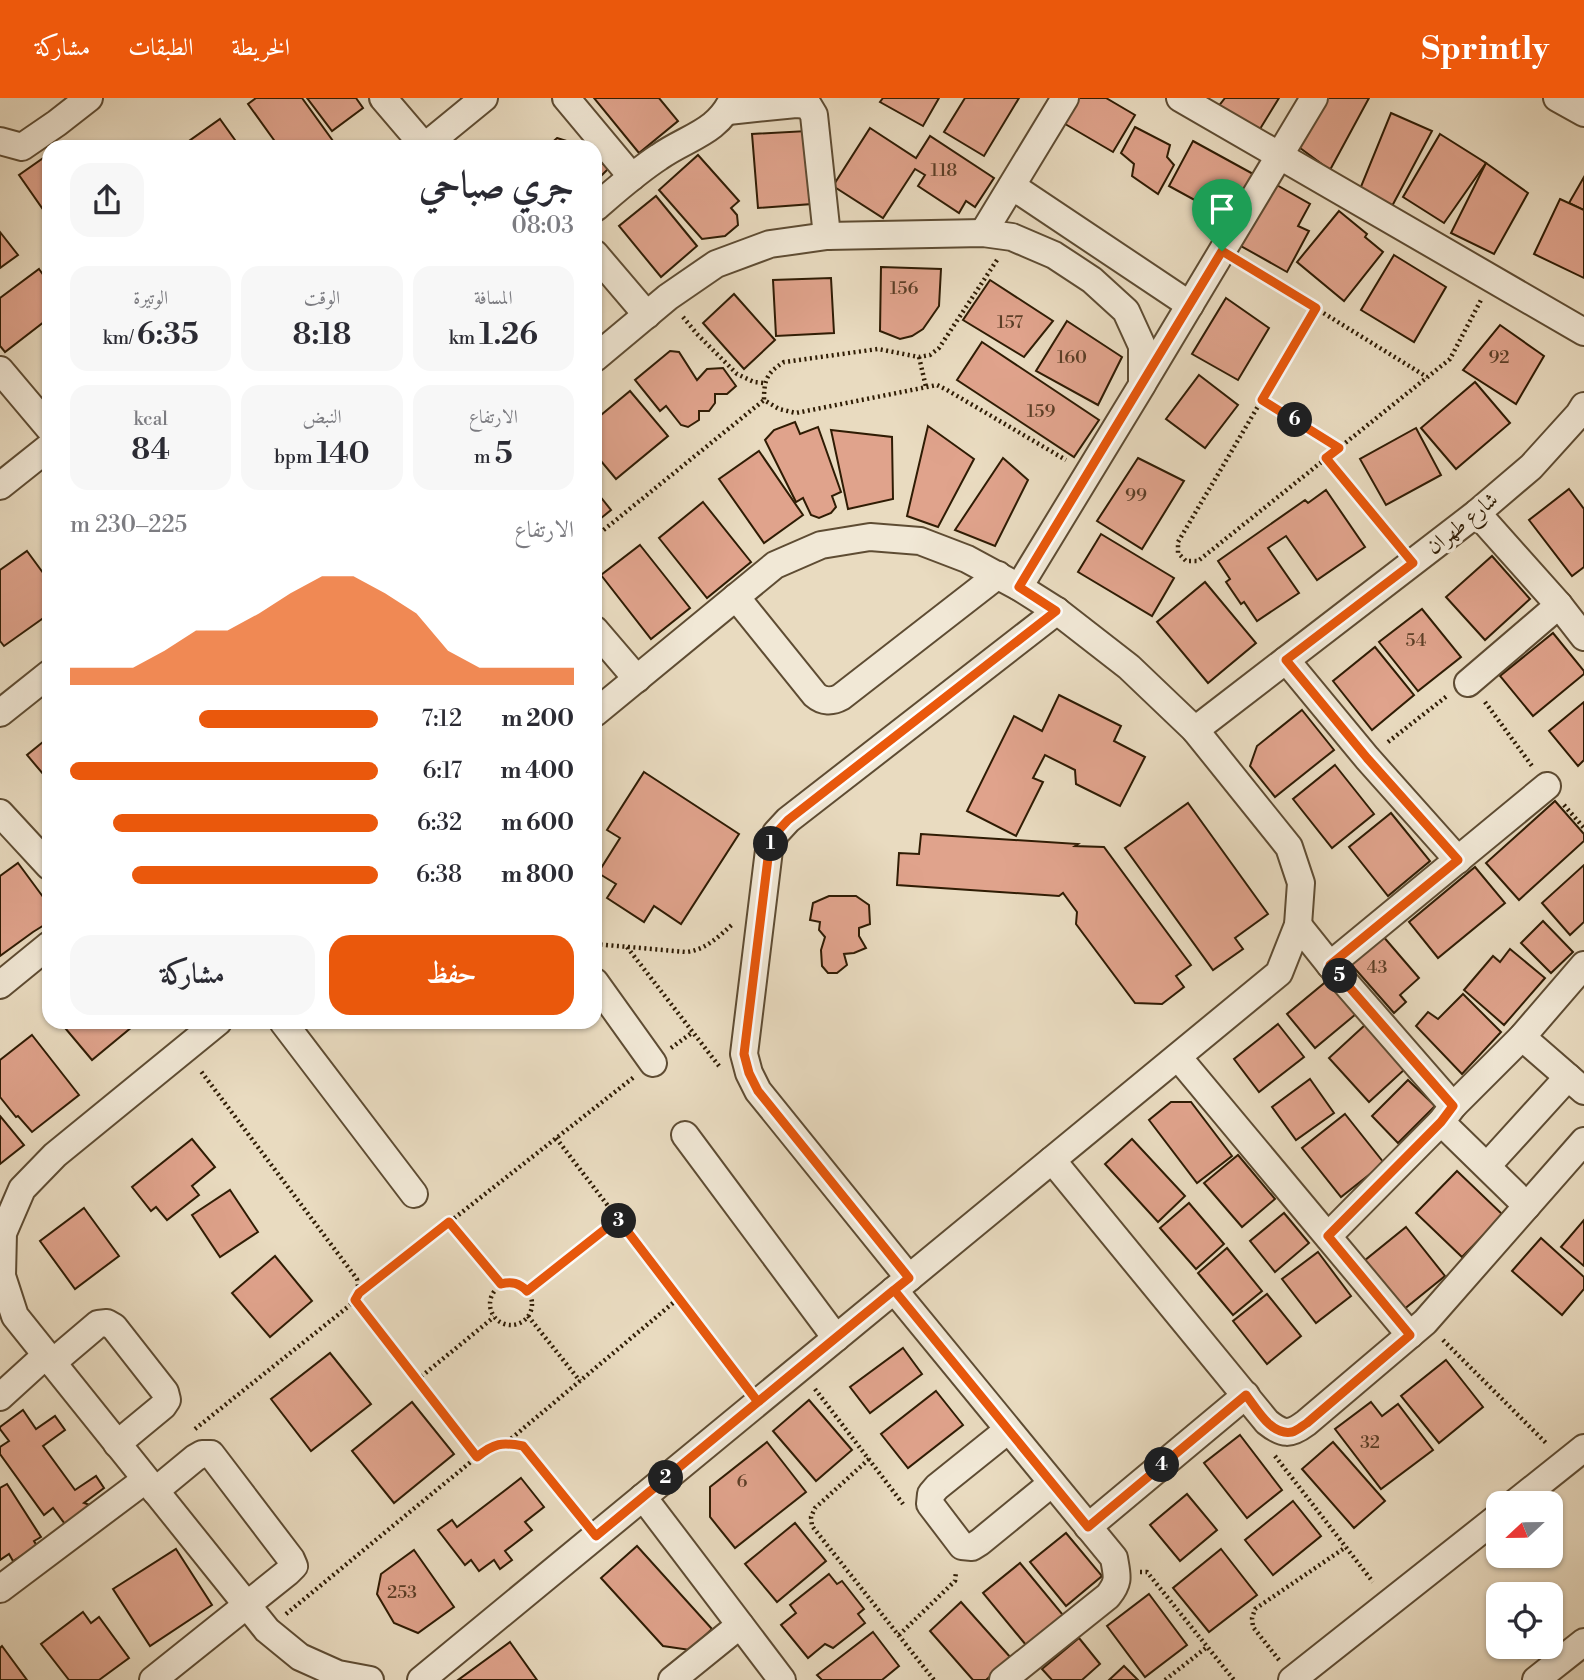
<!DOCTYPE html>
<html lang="ar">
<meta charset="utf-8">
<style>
:root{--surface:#fff;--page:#f7f7f7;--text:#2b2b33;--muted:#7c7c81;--accent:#ea580c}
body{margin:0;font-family:"Libre Bodoni",Amiri,serif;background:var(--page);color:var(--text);direction:rtl;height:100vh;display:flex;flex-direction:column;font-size:26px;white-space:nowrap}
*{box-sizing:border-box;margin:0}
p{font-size:23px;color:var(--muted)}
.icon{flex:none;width:38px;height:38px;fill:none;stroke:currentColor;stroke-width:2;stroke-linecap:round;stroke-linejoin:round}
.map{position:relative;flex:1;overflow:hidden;direction:ltr}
.sheet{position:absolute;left:42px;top:42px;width:560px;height:889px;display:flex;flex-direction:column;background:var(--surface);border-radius:21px;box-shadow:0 2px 5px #0004;direction:rtl}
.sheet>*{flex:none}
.needle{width:46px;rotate:248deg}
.tools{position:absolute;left:1486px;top:1393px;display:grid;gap:14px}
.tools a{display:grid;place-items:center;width:77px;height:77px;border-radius:14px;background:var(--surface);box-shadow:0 2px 5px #0004;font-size:35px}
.pin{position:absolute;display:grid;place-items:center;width:60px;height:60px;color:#fff;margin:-72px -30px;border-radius:50% 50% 50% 0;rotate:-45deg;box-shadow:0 0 7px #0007}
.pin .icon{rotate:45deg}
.km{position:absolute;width:35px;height:35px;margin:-18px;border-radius:50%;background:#222;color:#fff;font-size:19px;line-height:35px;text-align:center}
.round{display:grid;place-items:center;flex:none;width:74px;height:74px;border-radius:21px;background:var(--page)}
.overview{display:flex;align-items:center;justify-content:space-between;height:119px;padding:0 28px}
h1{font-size:38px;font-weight:600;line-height:52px}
.figures{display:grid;grid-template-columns:repeat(3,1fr);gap:10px;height:119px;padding:7px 28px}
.figures div{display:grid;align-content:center;border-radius:18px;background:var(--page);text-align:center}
.figures b{font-size:30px;font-weight:600}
.figures small{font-size:19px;font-weight:400}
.figures p{font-size:19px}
.chart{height:196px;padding:14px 28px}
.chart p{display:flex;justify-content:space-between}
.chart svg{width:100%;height:126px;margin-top:7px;fill:var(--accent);opacity:.7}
.action{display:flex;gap:14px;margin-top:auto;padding:14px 28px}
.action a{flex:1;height:80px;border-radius:21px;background:var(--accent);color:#fff;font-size:28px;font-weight:600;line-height:80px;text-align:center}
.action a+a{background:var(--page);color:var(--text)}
ul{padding:0 28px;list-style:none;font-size:23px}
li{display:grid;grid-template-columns:112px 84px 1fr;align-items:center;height:52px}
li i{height:18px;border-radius:9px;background:var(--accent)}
header{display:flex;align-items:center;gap:42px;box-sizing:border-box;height:98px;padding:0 35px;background:var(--accent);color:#fff}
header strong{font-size:33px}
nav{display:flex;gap:38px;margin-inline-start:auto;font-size:24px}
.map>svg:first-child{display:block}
.building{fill:#e0a38c;stroke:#2f1c04;stroke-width:2}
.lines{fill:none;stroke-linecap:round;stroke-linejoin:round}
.minor-casing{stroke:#5e4c33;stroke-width:30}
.path{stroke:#2f1c04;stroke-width:4.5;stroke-dasharray:2 3.5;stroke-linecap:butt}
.minor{stroke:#f1e8d6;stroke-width:26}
.route-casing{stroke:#fff;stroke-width:14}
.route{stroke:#ea580c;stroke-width:9}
.labels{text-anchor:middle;stroke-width:7;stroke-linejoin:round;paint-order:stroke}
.number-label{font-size:18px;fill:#5b3e26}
.street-label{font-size:21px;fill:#2f1c04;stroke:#f1e8d6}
</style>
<header>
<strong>Sprintly</strong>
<nav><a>الخريطة</a><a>الطبقات</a><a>مشاركة</a></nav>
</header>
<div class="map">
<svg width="1584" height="1582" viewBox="0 0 1584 1582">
<rect width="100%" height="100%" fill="#e9dbc0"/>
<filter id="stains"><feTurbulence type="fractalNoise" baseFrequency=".00286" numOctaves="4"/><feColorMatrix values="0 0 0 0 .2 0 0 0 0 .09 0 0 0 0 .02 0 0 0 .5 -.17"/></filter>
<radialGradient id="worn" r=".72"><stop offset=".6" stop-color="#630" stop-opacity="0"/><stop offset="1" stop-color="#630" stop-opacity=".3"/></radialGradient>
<g class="building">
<polygon points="256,0 302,0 333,43 324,49 279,49 248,6"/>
<polygon points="307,0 356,0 363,10 332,33"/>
<polygon points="594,0 659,0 678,23 639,55"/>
<polygon points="883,0 939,0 923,28 880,4"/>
<polygon points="965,0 1019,0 984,58 944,34"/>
<polygon points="1073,0 1106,0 1135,17 1113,54 1060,23"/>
<polygon points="1225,0 1279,0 1260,31 1218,9"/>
<polygon points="1324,0 1369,0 1330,72 1296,47"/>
<polygon points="1391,15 1432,33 1391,110 1360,91"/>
<polygon points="220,21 240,49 183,49 182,48"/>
<polygon points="1135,29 1170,47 1167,59 1174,67 1158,96 1132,78 1134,66 1121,55"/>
<polygon points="870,30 916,60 930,38 994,80 975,109 966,103 959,115 918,88 925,77 915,71 883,120 833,88"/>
<polygon points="807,33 812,106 758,110 752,36"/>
<polygon points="1440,36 1486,65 1444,125 1403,99"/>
<polygon points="557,40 586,49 547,49"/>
<polygon points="1193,43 1255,77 1231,122 1169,88"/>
<polygon points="49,56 49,120 19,77"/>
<polygon points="595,57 608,71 595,84"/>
<polygon points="698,57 739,103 731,110 737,117 738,127 725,138 702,141 659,92"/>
<polygon points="1486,65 1528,95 1494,156 1451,135"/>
<polygon points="1584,79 1584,112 1569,105"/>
<polygon points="1275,86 1310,106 1298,128 1309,133 1287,174 1241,148"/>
<polygon points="656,98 697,148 661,179 619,128"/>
<polygon points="1560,101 1584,112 1584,180 1534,156"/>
<polygon points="1339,113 1367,136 1365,139 1383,154 1344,203 1297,164"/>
<polygon points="0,134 18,157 0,170"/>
<polygon points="1394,157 1446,189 1414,244 1361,212"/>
<polygon points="881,169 941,171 939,208 923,231 912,238 900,241 880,233"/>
<polygon points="39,171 49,185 49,220 5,254 0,248 0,200"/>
<polygon points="831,180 834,235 776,238 773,182"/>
<polygon points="990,182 1053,223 1024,259 963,222"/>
<polygon points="734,196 775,242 744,271 703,225"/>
<polygon points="1226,200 1269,230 1238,282 1192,256"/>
<polygon points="1067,223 1122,259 1098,307 1036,273"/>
<polygon points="1500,227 1544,258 1516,306 1463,272"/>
<polygon points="982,244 1099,322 1074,359 957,282"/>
<polygon points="670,253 679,254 697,282 707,271 723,270 736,288 727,296 715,296 715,305 709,313 699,313 699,322 688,329 681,327 666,308 660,313 635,282"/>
<polygon points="1199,277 1238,307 1205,350 1166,321"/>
<polygon points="1475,284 1510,325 1456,371 1421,330"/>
<polygon points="630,293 668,338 616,381 595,356 595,322"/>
<polygon points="795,324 800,336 818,329 841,394 832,398 836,409 831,415 819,420 811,417 803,400 796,404 765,342 774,332"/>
<polygon points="928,328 974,361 938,429 907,418"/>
<polygon points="1416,330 1441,377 1386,407 1360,361"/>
<polygon points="831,332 892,339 893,401 848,411"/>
<polygon points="759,353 803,417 764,445 719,381"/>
<polygon points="1003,360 1028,382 995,448 955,432"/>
<polygon points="1138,360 1184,383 1142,451 1097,423"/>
<polygon points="1569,391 1584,411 1584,469 1572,478 1529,422"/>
<polygon points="595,392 611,412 595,425"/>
<polygon points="1326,392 1365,449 1317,482 1286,438 1268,450 1299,495 1257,523 1244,504 1241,506 1226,484 1230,481 1218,463 1305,402 1308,405"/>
<polygon points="703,404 751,464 707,500 659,440"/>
<polygon points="1101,436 1174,480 1152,518 1078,474"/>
<polygon points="640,447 690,510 651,541 601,477"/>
<polygon points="27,453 49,483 49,516 4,548 0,543 0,472"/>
<polygon points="1492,458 1530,501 1485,542 1446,499"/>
<polygon points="1205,484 1256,545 1208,585 1157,524"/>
<polygon points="1422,511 1461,559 1418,593 1379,544"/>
<polygon points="1553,535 1584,573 1584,576 1533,618 1500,578"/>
<polygon points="1375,549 1414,597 1372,632 1333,583"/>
<polygon points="1059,597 1121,628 1114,643 1145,659 1120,708 1076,686 1075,672 1045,657 1033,680 1043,684 1016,738 967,713 1014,618 1042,633"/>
<polygon points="1584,604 1584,662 1578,668 1549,633"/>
<polygon points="1302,612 1334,652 1275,699 1250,668 1257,648"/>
<polygon points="49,639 49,683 27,657"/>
<polygon points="1335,667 1374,716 1332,750 1293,701"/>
<polygon points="644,674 739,736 681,826 654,808 644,824 607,800 616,786 598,775 620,740 607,732"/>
<polygon points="1555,703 1584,736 1584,743 1519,802 1486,765"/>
<polygon points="1188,705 1268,816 1235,840 1243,851 1213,872 1125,750"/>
<polygon points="1391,715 1430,763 1388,798 1349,749"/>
<polygon points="921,736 1078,746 1075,748 1104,749 1191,867 1176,878 1184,889 1162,906 1135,905 1076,826 1077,814 1063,795 1059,798 897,787 899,755 919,756"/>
<polygon points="18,765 49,807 49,824 33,834 0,858 0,778"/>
<polygon points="1584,767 1584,824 1570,837 1542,805"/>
<polygon points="1475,769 1505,805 1438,860 1409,824"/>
<polygon points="829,798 856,798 869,807 870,826 859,830 859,838 866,850 854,855 844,856 847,867 837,875 828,875 822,868 821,852 825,839 819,832 820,824 810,822 813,805"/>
<polygon points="1543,823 1573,854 1551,875 1521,845"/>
<polygon points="1382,837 1419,880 1400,897 1406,904 1394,915 1350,865"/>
<polygon points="1510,851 1545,880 1504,927 1464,892 1493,858 1500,864"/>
<polygon points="1334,877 1362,911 1315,950 1287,916"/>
<polygon points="1463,896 1501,934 1462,976 1416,928 1428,914 1438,921"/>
<polygon points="60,924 138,924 92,962"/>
<polygon points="1278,926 1304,959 1259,994 1234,961"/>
<polygon points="1365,927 1405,971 1369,1004 1329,960"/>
<polygon points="32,937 79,997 32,1034 18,1018 16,1019 0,999 0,962"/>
<polygon points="1310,981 1334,1015 1296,1042 1272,1009"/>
<polygon points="1408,982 1435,1008 1398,1045 1372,1018"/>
<polygon points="1171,1004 1191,1004 1232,1058 1197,1085 1149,1022"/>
<polygon points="1345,1016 1384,1065 1341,1099 1302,1050"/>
<polygon points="0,1018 24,1047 0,1066"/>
<polygon points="192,1041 215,1069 192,1088 199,1097 167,1122 156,1109 151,1113 132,1089"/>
<polygon points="1132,1041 1185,1098 1158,1124 1105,1066"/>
<polygon points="1238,1057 1275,1101 1242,1129 1204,1085"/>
<polygon points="1457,1073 1503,1117 1462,1159 1416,1115"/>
<polygon points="230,1092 258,1134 220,1159 192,1117"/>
<polygon points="1189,1105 1224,1146 1196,1171 1160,1130"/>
<polygon points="84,1110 119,1158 75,1191 40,1143"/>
<polygon points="1284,1115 1309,1145 1275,1174 1250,1143"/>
<polygon points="1584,1122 1584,1168 1561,1149"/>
<polygon points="1406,1129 1445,1178 1403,1212 1364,1163"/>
<polygon points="1541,1140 1584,1179 1584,1191 1562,1217 1512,1173"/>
<polygon points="1227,1150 1262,1193 1233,1217 1198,1175"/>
<polygon points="1318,1154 1351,1198 1316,1225 1282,1181"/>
<polygon points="275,1158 312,1203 270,1239 232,1195"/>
<polygon points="1267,1196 1301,1238 1267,1266 1233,1223"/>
<polygon points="903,1250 922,1276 870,1315 850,1289"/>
<polygon points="330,1255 371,1306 311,1353 271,1301"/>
<polygon points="1446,1262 1483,1309 1439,1345 1401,1298"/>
<polygon points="936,1293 963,1327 908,1370 881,1336"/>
<polygon points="809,1302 852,1352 816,1383 773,1333"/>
<polygon points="412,1304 454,1356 394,1405 352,1353"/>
<polygon points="1371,1304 1382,1318 1398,1306 1433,1352 1381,1391 1335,1331"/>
<polygon points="23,1312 36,1331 55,1318 65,1332 43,1348 75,1392 96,1378 104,1390 84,1405 90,1407 65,1426 53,1410 44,1417 0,1356 0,1349 9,1343 0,1331 0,1329"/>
<polygon points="1240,1337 1282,1392 1247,1420 1204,1365"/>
<polygon points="767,1344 806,1394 735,1450 710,1419 710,1389"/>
<polygon points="1333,1344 1385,1403 1354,1430 1302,1371"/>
<polygon points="521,1380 544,1409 525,1424 532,1432 505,1453 512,1462 500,1471 494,1462 479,1473 471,1462 465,1467 438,1432 452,1422 457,1429"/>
<polygon points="7,1386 41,1439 34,1443 37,1448 13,1463 9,1456 0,1462 0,1390"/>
<polygon points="1187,1396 1217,1432 1180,1463 1150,1427"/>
<polygon points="1293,1403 1321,1438 1273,1477 1245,1442"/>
<polygon points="795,1425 826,1463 777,1504 745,1466"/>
<polygon points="1066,1435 1102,1478 1066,1508 1030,1464"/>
<polygon points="637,1448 712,1531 690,1552 663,1548 601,1480"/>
<polygon points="176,1451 212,1507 150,1548 113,1491"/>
<polygon points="1221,1451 1257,1497 1209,1534 1173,1490"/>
<polygon points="414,1452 454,1509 418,1535 394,1525 377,1496 381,1476"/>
<polygon points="1020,1465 1063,1517 1026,1547 983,1495"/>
<polygon points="829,1476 837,1486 842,1483 864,1511 858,1516 865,1525 833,1550 825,1546 808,1560 781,1527 796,1515 790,1507"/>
<polygon points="1149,1496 1187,1547 1145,1579 1107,1528"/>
<polygon points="961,1504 1011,1560 986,1582 973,1582 930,1533"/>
<polygon points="83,1514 91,1525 99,1519 129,1560 99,1582 69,1582 41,1546"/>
<polygon points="873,1534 899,1568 882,1582 822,1582 817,1577"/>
<polygon points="1079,1540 1100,1566 1082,1582 1052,1582 1042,1571"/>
<polygon points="510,1544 537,1582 458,1582"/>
<polygon points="2,1548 27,1582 0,1582 0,1550"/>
<polygon points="1124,1568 1138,1582 1109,1582"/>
</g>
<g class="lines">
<g class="minor-casing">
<g id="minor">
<polyline points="383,0 424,48"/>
<polyline points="566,0 632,79"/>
<polyline points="1180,0 1584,234"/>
<polyline points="1557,0 1584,15"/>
<polyline points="728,13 796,6 808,7 814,17 827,138"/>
<polyline points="0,43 22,49 57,25 89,0"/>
<polyline points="424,49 484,0"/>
<polyline points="1012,88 1190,207"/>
<path d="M595,110C616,92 636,74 659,59C687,39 718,35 733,0"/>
<polyline points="983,135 1065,0"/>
<polyline points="595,156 647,217"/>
<polyline points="595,260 668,199 716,166 770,146 827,138 983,135 1012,139 1054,157 1092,182 1126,213 1142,248 1142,287 1019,489"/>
<polyline points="0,272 49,330"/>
<polyline points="1143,285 1314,0"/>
<polyline points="0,388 49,349"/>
<polyline points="1477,415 1559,507 1584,539"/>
<path d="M736,499L815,597C823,604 832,604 841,599L998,477"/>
<polyline points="595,532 637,581"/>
<polyline points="1286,562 1367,660 1458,762"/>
<polyline points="1468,585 1559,507"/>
<polyline points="0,615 49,576"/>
<polyline points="1195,632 1477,415 1531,369 1579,316 1584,308"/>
<polyline points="0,715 49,768"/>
<polyline points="1298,827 1330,867 1453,1008"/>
<polyline points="1330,867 1547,688"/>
<polyline points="595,884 653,965"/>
<polyline points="0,887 49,847"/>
<polyline points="218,924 55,1057 22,1091 3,1135 2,1178 15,1218 267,1532 300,1559 338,1576 370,1582"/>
<polyline points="283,924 414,1096"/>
<polyline points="1522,939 1584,993"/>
<polyline points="1178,959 1410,1237"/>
<polyline points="1441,1024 1527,1108"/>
<polyline points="685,1037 836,1240"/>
<path d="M1052,1062L1267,1324C1283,1337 1290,1337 1306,1325L1425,1224L1584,1043"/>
<polyline points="1487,1068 1568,979"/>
<polyline points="1328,1138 1441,1024 1453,1008 1522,939 1584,867"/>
<polyline points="909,1180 758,993 749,975 744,956 769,752 776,735 788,722 1057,513"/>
<path d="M894,1192L1114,1460C1117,1478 1120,1483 1108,1498L1003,1582"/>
<polyline points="52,1265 98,1226 107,1225 114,1229 165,1294 167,1302 163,1308 117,1346"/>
<polyline points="0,1299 45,1258"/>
<polyline points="1008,1332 937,1389 931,1396 930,1406 962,1448 972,1449 980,1444 1052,1385"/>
<polyline points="643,1399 782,1582"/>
<polyline points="1515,1405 1584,1350"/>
<polyline points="1088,1429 1246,1297"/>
<polyline points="0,1491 145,1382"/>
<polyline points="153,1582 288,1474 294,1468 291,1461 211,1356 202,1356 195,1360 155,1393"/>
<polyline points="421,1582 1279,875 1298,827 1301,785 1289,749 1195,632 1129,569 1057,513 1019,489 967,461 920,443 870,439 821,447 775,467 595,615"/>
<polyline points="672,1582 740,1527"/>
<polyline points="1292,1582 1498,1419"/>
<polyline points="1536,1582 1584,1544"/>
</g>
</g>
<g class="path">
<path d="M997,162L939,250L930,257L919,259L878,251L784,264C767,275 764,281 764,302L779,311L796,315L937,287L947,292L1066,362"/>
<polyline points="1244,166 1427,279"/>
<polyline points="1316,210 1178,444 1178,455 1186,463 1198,463 1450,261 1481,202"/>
<polyline points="683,219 697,236 737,276 754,284 764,285"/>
<polyline points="919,259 926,289"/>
<polyline points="1262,302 1339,350"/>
<polyline points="1327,360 1397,445"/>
<polyline points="595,439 764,302"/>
<polyline points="1485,604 1532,668"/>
<polyline points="1388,644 1447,598"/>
<polyline points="1564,707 1584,730"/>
<path d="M595,846L686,854C706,852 719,838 734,825"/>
<polyline points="627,849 719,968"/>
<polyline points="671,950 693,934"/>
<polyline points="556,1040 743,1284"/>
<polyline points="449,1124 501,1186"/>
<circle cx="511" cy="1206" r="21"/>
<polyline points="527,1193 618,1121"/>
<polyline points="359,1195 634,979"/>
<polyline points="355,1202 477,1359"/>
<polyline points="528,1218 580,1283"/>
<polyline points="1443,1242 1548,1347"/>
<polyline points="417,1282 494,1219"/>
<polyline points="815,1291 903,1406"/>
<path d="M195,1331L349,1208C359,1199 359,1193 357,1181L200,972"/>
<polyline points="507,1344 679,1200"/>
<polyline points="1275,1358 1373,1484"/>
<polyline points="869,1361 815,1410 811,1419 812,1428 934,1582"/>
<polyline points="1140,1474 1147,1474 1234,1582"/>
<polyline points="286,1516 490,1348 507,1345 523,1348 581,1419"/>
<polyline points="899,1537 955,1483 956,1474"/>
<polyline points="1279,1562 1253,1529 1252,1520 1255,1511 1346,1449"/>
<polyline points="1165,1582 1207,1549"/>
</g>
<use href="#minor" class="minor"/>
</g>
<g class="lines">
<g class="route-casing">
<path id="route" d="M1222,153L1019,489L1056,513L788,722L776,735L769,752L744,956L749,975L758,993L909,1180C804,1265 700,1352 596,1438L523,1348C502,1344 494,1345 477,1359L355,1202L359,1195L449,1124L501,1186C512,1183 519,1185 527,1193L618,1121L758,1304L894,1192L1088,1429L1246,1297C1257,1311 1271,1338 1292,1334C1297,1333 1302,1328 1307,1325L1410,1237L1328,1138L1441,1024L1453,1008L1330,867L1458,762L1367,660L1286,562L1413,465L1326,360L1339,350L1262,302L1316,210L1222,153"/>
</g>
<use href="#route" class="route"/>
</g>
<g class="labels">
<g class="number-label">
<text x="944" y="78">118</text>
<text x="904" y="196">156</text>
<text x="1010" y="230">157</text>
<text x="1072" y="265">160</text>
<text x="1499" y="265">92</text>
<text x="1041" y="319">159</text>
<text x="1136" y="403">99</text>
<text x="1416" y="548">54</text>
<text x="1377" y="875">43</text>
<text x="1370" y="1350">32</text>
<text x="742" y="1389">6</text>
<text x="402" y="1500">253</text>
</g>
<g class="street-label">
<text transform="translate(1462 425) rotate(-39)" y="7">شارع طهران</text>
</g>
</g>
<rect width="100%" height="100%" filter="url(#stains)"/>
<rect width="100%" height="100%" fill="url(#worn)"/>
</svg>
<div class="tools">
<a><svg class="needle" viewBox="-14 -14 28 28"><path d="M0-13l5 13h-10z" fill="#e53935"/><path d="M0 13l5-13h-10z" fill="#7c7c81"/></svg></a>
<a><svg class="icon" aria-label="locate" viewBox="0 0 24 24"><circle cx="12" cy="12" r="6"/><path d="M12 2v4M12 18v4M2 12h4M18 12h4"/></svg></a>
</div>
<div class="pin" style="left:1222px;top:153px;background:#1e9e55"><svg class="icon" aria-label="arrive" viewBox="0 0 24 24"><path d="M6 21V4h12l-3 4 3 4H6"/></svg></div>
<b class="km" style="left:771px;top:746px">1</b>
<b class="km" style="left:666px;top:1380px">2</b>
<b class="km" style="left:619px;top:1123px">3</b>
<b class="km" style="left:1162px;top:1367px">4</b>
<b class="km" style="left:1340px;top:878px">5</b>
<b class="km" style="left:1295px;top:322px">6</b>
<section class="sheet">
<div class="overview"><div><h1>جري صباحي</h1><p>08:03</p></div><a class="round"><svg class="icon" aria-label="share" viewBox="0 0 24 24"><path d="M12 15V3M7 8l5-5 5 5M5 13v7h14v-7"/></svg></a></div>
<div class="figures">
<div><p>المسافة</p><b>1.26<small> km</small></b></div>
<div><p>الوقت</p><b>8:18</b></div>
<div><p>الوتيرة</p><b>6:35<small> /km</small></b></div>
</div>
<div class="figures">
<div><p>الارتفاع</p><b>5<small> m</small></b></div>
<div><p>النبض</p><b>140<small> bpm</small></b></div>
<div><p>kcal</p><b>84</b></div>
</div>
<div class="chart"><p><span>الارتفاع</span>225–230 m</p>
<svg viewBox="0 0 160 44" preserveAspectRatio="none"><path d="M0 44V38L10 38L20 38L30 32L40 25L50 25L60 19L70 12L80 6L90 6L100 12L110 19L120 32L130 38L140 38L150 38L160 38V44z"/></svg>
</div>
<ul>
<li><b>200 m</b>7:12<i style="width:58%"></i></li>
<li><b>400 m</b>6:17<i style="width:100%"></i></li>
<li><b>600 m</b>6:32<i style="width:86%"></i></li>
<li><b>800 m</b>6:38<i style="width:80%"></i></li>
</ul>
<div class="action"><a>حفظ</a><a>مشاركة</a></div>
</section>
</div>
